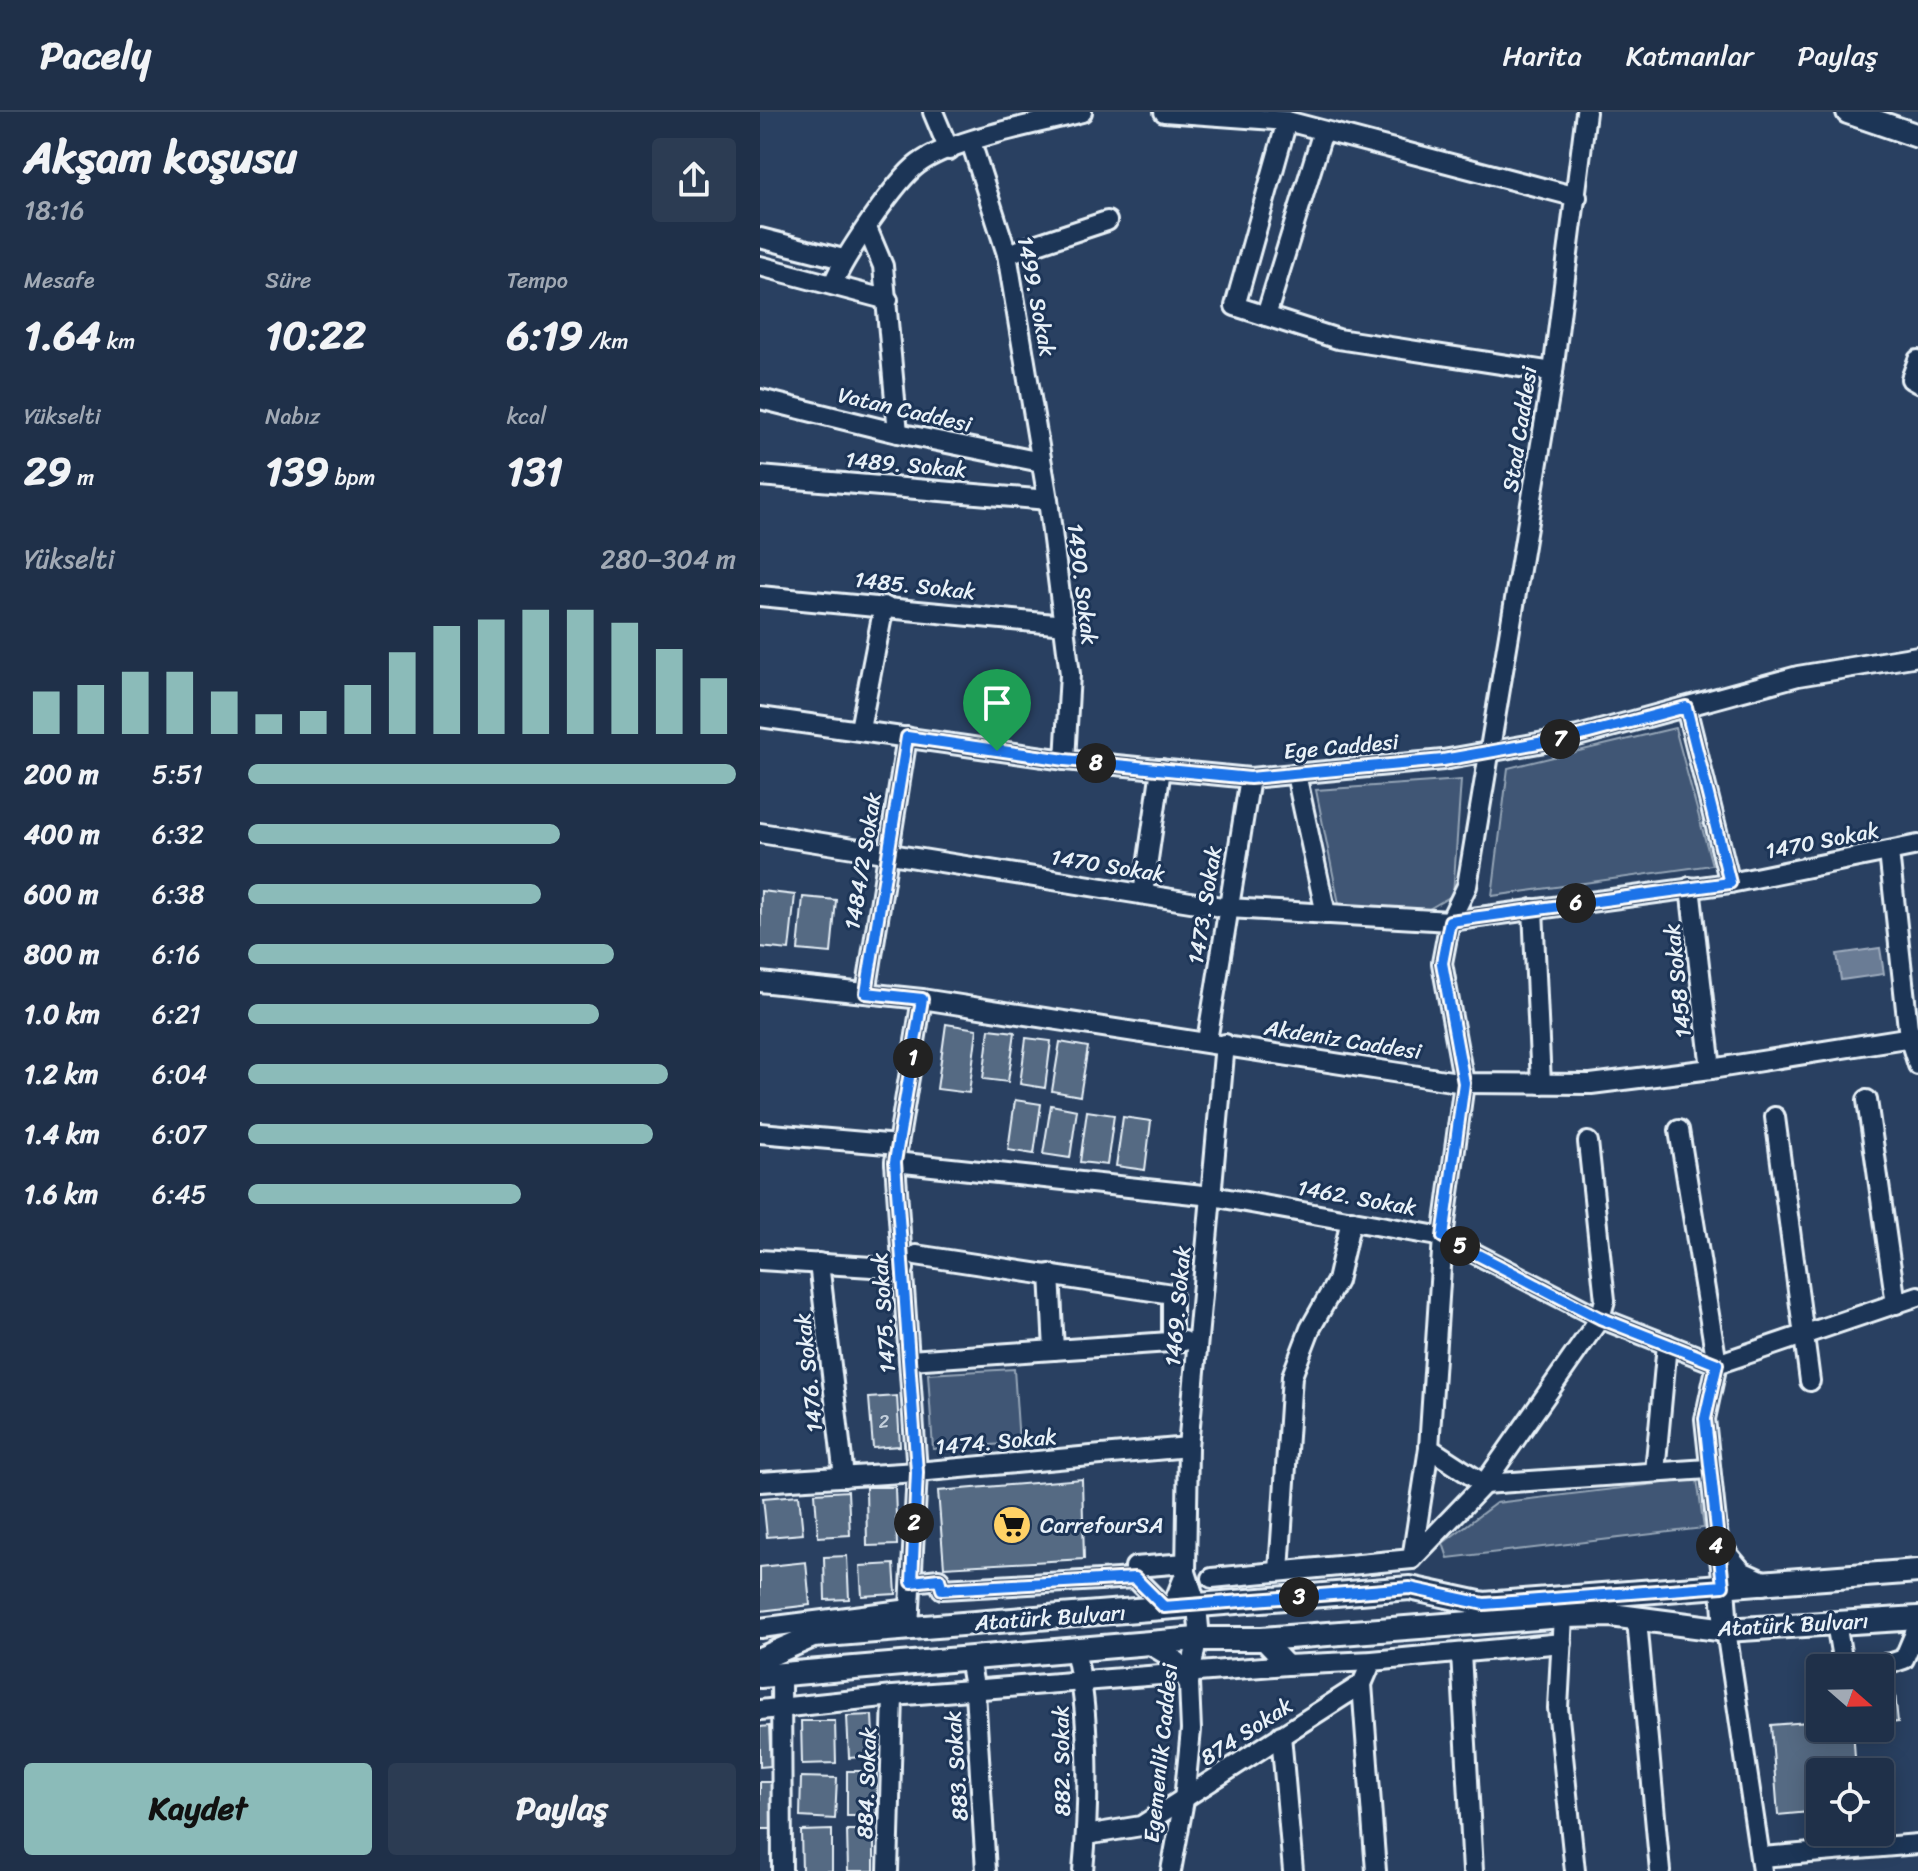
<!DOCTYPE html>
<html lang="tr">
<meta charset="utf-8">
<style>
:root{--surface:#1f3049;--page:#2c3c53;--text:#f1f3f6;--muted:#a1a9b4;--line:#3c4b61;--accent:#8bbbb9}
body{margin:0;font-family:Sriracha,sans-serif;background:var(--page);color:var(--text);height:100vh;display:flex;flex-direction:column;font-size:30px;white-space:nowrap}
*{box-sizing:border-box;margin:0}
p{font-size:26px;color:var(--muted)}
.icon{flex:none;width:44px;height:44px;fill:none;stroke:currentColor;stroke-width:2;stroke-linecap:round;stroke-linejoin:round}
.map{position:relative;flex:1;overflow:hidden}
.panel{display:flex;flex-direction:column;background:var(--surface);width:760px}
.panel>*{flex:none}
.needle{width:52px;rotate:110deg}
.fabs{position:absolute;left:1046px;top:1542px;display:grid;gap:16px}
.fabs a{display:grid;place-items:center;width:88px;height:88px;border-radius:8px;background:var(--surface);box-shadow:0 4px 20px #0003,0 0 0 2px var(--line);font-size:40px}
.pin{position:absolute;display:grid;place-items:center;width:68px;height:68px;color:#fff;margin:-82px -34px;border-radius:50% 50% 50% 0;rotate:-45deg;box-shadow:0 0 8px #0007}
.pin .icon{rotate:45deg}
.km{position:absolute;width:40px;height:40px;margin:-20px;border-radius:50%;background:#222;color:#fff;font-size:22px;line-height:40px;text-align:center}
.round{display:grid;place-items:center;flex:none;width:84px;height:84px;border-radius:8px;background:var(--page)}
.overview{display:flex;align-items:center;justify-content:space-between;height:136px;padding:0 24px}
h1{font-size:44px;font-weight:800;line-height:60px}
.metrics{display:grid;grid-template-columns:repeat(3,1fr);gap:12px;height:136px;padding:8px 24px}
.metrics div{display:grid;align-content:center}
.metrics b{font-size:40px;font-weight:800}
.metrics small{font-size:22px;font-weight:400}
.metrics p{font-size:22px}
.chart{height:224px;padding:16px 24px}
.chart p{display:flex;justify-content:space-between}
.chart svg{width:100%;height:144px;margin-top:8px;stroke:var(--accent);stroke-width:6}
.primary-button{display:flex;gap:16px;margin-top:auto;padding:16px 24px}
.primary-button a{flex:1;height:92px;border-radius:8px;background:var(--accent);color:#111;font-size:32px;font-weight:800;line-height:92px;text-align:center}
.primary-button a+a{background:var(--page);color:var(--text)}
ul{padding:0 24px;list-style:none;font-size:26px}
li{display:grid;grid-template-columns:128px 96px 1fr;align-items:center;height:60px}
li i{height:20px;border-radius:10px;background:var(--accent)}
header{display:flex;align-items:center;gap:48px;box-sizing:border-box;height:112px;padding:0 40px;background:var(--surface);border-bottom:2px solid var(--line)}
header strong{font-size:38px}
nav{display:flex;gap:44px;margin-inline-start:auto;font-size:28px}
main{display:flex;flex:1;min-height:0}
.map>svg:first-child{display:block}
.green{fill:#415774;stroke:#94a4b6;stroke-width:2}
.water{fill:#6b7c95;stroke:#9dabbd;stroke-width:2}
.building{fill:#556a83;stroke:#e8f1f8;stroke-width:2}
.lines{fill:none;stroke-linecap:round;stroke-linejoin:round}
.minor-tunnel{stroke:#465b78;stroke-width:18;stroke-dasharray:18 9;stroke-linecap:butt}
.minor-casing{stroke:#e8f1f8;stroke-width:24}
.major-casing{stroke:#e8f1f8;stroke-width:28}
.minor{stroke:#1d3557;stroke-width:18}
.major{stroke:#1d3557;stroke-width:22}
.route-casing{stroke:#fff;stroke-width:16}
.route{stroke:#1a73e8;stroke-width:10}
.labels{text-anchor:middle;stroke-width:6;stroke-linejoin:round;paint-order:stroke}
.number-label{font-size:18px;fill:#c3cfdb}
.street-label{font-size:22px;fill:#e8f1f8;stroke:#1d3557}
.poi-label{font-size:22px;fill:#e8f1f8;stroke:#1d3557;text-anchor:start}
</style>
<header>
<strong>Pacely</strong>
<nav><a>Harita</a><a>Katmanlar</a><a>Paylaş</a></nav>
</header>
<main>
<section class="panel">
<div class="overview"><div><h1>Akşam koşusu</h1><p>18:16</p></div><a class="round"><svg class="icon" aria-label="share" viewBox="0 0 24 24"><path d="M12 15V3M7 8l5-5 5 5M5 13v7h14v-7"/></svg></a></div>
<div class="metrics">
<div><p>Mesafe</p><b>1.64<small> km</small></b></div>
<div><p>Süre</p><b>10:22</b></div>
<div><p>Tempo</p><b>6:19<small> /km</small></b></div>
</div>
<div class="metrics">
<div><p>Yükselti</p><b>29<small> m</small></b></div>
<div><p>Nabız</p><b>139<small> bpm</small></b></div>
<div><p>kcal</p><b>131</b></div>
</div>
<div class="chart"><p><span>Yükselti</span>280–304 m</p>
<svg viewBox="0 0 160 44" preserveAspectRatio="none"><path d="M5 44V31M15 44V29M25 44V25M35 44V25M45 44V31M55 44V38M65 44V37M75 44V29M85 44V19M95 44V11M105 44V9M115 44V6M125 44V6M135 44V10M145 44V18M155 44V27"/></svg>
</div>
<ul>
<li><b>200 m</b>5:51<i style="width:100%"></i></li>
<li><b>400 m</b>6:32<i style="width:64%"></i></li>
<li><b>600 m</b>6:38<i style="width:60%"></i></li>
<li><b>800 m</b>6:16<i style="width:75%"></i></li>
<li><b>1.0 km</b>6:21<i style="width:72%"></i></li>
<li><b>1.2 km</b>6:04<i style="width:86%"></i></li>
<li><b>1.4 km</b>6:07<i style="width:83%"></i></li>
<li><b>1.6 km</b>6:45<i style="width:56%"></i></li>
</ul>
<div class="primary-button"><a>Kaydet</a><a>Paylaş</a></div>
</section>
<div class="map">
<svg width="1158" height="1759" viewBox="0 0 1158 1759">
<rect width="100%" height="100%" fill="#294061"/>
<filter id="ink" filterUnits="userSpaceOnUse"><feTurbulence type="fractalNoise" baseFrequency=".0125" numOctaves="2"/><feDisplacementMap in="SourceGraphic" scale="16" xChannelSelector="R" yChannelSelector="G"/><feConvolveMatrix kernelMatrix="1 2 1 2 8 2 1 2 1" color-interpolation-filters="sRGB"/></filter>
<g filter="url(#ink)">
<g class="green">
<polygon points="915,616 952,753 732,784 748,656"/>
<polygon points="701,668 693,783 662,801 579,792 556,678"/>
<polygon points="254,1257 259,1331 173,1337 168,1262"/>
<polygon points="937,1367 944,1416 688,1446 683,1431 736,1391"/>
</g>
<polygon class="water" points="1120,836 1124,862 1081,868 1077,842"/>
<g class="building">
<polygon points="1,779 35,783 29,838 0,835"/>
<polygon points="43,785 76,788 71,841 38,838"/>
<polygon points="186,912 217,917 209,981 177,977"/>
<polygon points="229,917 255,920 248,970 223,967"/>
<polygon points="266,926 291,929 285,976 260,972"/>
<polygon points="300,930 328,935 320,984 292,979"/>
<polygon points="255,988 281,992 274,1042 248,1038"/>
<polygon points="291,993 317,998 310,1046 283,1042"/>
<polygon points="327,999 354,1003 347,1053 320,1050"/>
<polygon points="363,1005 391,1009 385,1058 356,1054"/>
<polygon points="137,1284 140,1334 113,1336 109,1286"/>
<polygon points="322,1367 324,1447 184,1455 178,1379"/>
<polygon points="106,1375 135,1375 137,1433 107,1434"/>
<polygon points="88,1379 90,1423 58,1425 55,1381"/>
<polygon points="39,1383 43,1422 7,1425 3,1386"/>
<polygon points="87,1444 89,1487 65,1488 64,1445"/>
<polygon points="46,1450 50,1493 0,1499 0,1455"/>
<polygon points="134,1452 136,1482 102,1484 100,1454"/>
<polygon points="1131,1540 1135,1581 1120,1583 1120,1556 1095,1556 1094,1544"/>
<polygon points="1135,1581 1138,1610 1120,1612 1120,1583"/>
<polygon points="112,1603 114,1644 89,1646 87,1604"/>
<polygon points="41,1609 75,1609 76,1651 42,1652"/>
<polygon points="1060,1609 1060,1616 1093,1616 1096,1660 1060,1660 1060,1699 1018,1703 1011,1613"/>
<polygon points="9,1614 11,1654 0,1655 0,1615"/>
<rect x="87" y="1659" width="30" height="45"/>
<polygon points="41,1665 77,1666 75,1707 40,1705"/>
<rect x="0" y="1670" width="11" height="47"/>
<polygon points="72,1718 72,1759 42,1759 41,1719"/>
<polygon points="87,1718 114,1718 114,1759 88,1759"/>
</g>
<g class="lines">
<polyline class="minor-tunnel" points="1094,1553 1132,1551"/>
<g class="minor-casing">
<g id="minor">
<polyline points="173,0 189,38"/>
<polyline points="404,0 527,9 817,85"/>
<polyline points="527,9 475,194 578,227 793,260"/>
<polyline points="211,30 247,142 288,388 310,562 305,648"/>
<polyline points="107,116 123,154 138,321"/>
<polyline points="0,126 83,147"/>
<polyline points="247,142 347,109"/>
<polyline points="0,154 128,188"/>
<path d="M73,172C83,146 136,68 158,52C191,27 279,12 322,0"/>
<polyline points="506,204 563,19"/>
<polyline points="1158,248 1151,267 1158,271"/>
<polyline points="0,287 138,321 281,350"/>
<polyline points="0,364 288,388"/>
<polyline points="0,484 305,513"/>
<polyline points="926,595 970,771"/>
<polyline points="0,605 305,648 490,666 683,648 818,624 1038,564 1158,544"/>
<polyline points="100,617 124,494"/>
<polyline points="536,662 566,802"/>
<polyline points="0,721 468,796 690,809 682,851 704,971 683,1125 669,1336 652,1447"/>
<polyline points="1129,740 1149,925 1158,953"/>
<polyline points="930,775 951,957"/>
<polyline points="383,782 401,657"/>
<polyline points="773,797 781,972"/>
<polyline points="690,809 707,774 793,260 826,0"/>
<polyline points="690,809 970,771 1158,733"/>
<polyline points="0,870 162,887 704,971 831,972 951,957 1158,924"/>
<polyline points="106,881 147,625"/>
<polyline points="447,929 490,666"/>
<polyline points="1107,988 1136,1192"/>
<polyline points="1015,1005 1050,1269"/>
<polyline points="919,1018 957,1252 945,1307 963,1474"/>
<polyline points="0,1021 138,1033"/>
<polyline points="135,1050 452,1084 683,1125 840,1206 957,1252 1158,1184"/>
<polyline points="156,1143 412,1182 412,1230"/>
<polyline points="0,1148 144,1157"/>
<polyline points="59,1151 84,1365"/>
<polyline points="290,1162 294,1238"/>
<polyline points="150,1248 424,1229"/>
<polyline points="669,1336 724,1372 948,1357"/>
<polyline points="895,1360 907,1232"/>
<polyline points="0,1370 157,1360 428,1335"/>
<polyline points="519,1459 532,1264 550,1217 577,1169 591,1108"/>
<polyline points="375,1466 375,1455 426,1451"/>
<polyline points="452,1466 652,1447 724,1372 840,1206 845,1188 828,1030"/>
<polyline points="152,1470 179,1467 182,1477 375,1466 404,1495"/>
<polyline points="412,1495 426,1460"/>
<polyline points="803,1504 798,1596 815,1759"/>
<polyline points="877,1508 900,1759"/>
<polyline points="1076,1511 1083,1552 1094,1553"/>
<polyline points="149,1515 157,1360 135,1050 162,887"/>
<polyline points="0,1516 150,1497"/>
<polyline points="966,1518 1002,1759"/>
<polyline points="502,1527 527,1553 612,1549 802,1531"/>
<polyline points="387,1531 417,1549 427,1569"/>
<path d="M315,1539C331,1601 329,1695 323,1759"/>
<polyline points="701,1541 713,1759"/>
<polyline points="209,1547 215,1580 226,1759"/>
<polyline points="1132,1551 1144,1547 1158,1514"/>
<polyline points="21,1562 22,1759"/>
<polyline points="602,1572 616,1759"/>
<polyline points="0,1598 133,1584 527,1553"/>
<polyline points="521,1623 533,1759"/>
<polyline points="326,1723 381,1714 602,1572 612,1549"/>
<polyline points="1002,1745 1158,1732"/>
<polyline points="128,1759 133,1584"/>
<polyline points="411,1759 424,1688 431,1618 429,1571 439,1516 437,1494 426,1460 428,1335 465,932"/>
</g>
</g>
<g class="major-casing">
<g id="major">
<polyline points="1088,0 1158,24"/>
<polyline points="956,1431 981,1461 1003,1471"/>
<polyline points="963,1474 966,1518"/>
<polyline points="0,1547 53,1524 650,1476 724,1492 1158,1459"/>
<polyline points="0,1564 437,1527 502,1527 803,1504 851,1503 966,1518 1158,1506"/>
</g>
</g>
<use href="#minor" class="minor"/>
<use href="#major" class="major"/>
</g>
</g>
<g class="lines" filter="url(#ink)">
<g class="route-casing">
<polygon id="route" points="926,595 970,771 690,809 682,851 704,971 683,1125 840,1206 957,1252 945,1307 963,1474 724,1492 650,1476 404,1495 375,1466 182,1477 179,1467 152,1470 157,1360 135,1050 162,887 106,881 147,625 305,648 490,666 683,648 818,624"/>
</g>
<use href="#route" class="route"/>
</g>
<defs>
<g id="supermarket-disc" transform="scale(2)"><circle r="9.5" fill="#ffd166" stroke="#1d3557"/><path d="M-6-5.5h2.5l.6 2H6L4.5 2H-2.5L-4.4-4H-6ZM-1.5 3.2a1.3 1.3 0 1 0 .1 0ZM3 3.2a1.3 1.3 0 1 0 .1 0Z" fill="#111"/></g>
</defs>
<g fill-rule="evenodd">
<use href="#supermarket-disc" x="252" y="1413"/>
</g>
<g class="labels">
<g class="number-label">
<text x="124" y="1316">2</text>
</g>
<g class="street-label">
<text transform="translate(277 184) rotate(79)" y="8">1499. Sokak</text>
<text transform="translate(145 297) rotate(13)" y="8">Vatan Caddesi</text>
<text transform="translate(759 317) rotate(-81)" y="8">Stad Caddesi</text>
<text transform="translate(146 352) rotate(5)" y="8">1489. Sokak</text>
<text transform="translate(323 472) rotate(83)" y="8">1490. Sokak</text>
<text transform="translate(155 473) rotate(6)" y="8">1485. Sokak</text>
<text transform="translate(581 634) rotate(-5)" y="8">Ege Caddesi</text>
<text transform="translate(1062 728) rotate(-11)" y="8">1470 Sokak</text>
<text transform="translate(102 749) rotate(-81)" y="8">1484/2 Sokak</text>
<text transform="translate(348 753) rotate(9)" y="8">1470 Sokak</text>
<text transform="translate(444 793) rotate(-81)" y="8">1473. Sokak</text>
<text transform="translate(917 869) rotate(-96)" y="8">1458 Sokak</text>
<text transform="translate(583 927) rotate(9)" y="8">Akdeniz Caddesi</text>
<text transform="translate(597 1085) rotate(10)" y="8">1462. Sokak</text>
<text transform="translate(417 1194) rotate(-85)" y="8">1469. Sokak</text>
<text transform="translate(123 1201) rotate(-94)" y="8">1475. Sokak</text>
<text transform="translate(48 1261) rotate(-96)" y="8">1476. Sokak</text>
<text transform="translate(236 1329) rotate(-5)" y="8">1474. Sokak</text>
<text transform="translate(290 1505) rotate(-4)" y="8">Atatürk Bulvarı</text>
<text transform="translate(1033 1512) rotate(-3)" y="8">Atatürk Bulvarı</text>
<text transform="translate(486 1619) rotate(-33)" y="8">874 Sokak</text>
<text transform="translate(400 1641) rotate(-84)" y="8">Egemenlik Caddesi</text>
<text transform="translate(301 1649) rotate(-91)" y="8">882. Sokak</text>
<text transform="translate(196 1654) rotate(-94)" y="8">883. Sokak</text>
<text transform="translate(106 1671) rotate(-88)" y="8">884. Sokak</text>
</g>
<g class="poi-label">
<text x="280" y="1421">CarrefourSA</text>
</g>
</g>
</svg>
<div class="fabs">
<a><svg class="needle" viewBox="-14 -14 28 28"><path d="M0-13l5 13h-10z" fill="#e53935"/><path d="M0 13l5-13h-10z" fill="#a1a9b4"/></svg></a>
<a><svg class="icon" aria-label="locate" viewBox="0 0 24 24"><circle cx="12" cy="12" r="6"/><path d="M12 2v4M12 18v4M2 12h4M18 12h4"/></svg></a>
</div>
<div class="pin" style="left:237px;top:639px;background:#1e9e55"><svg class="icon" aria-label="arrive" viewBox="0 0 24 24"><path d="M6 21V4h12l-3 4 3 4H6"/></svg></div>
<b class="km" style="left:153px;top:946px">1</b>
<b class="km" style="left:154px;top:1411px">2</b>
<b class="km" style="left:539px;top:1485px">3</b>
<b class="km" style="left:956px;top:1434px">4</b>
<b class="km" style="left:700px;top:1134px">5</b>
<b class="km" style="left:816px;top:791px">6</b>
<b class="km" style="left:800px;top:627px">7</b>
<b class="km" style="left:336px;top:651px">8</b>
</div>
</main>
